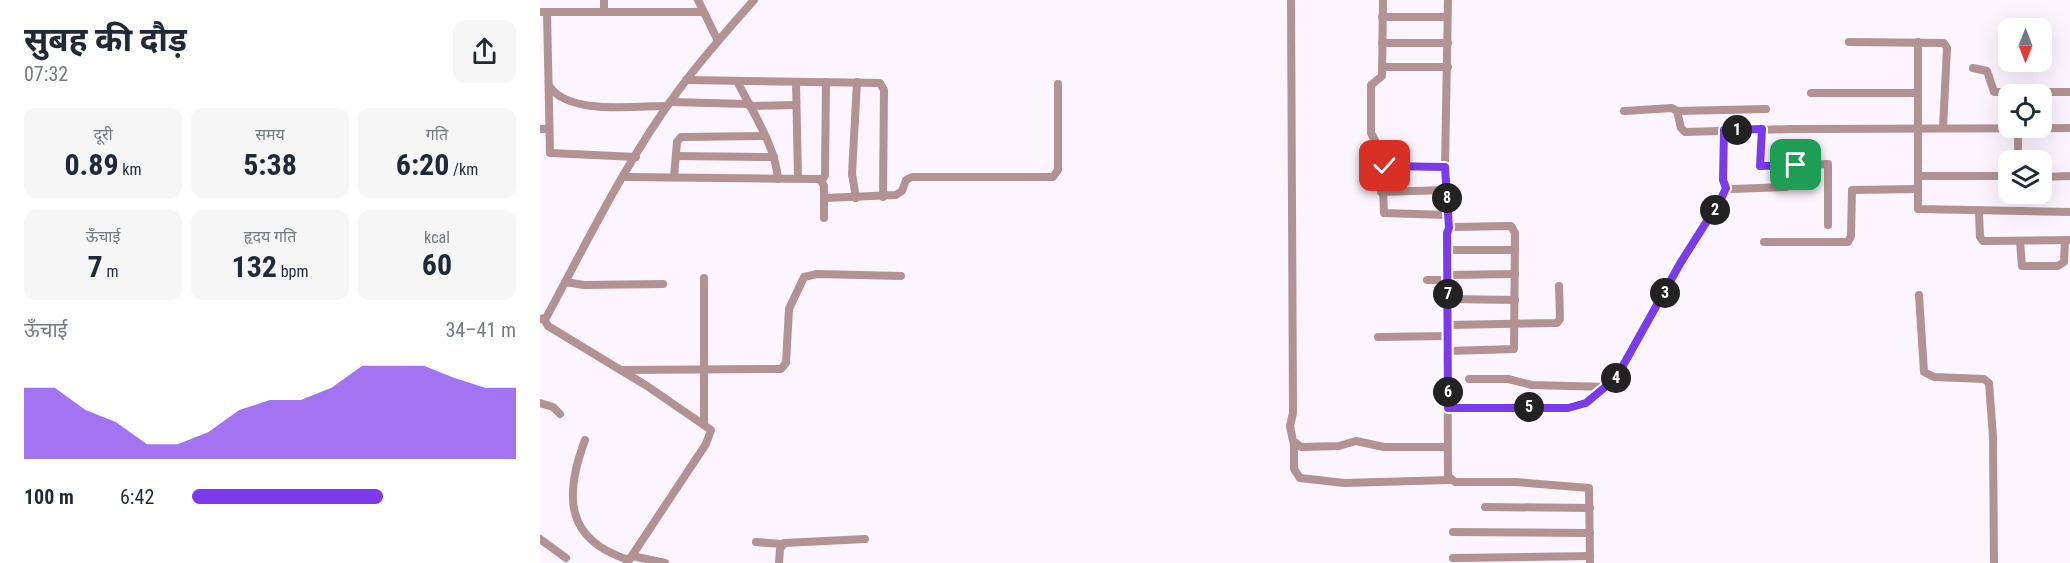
<!DOCTYPE html>
<html lang="hi">
<meta charset="utf-8">
<style>
:root{--surface:#fff;--page:#f6f6f7;--text:#1f2937;--muted:#747a83;--accent:#7c3aed}
body{margin:0;font-family:"Roboto Condensed","Noto Sans Devanagari",sans-serif;background:var(--page);color:var(--text);height:100vh;display:flex;flex-direction:column;font-size:22px;white-space:nowrap}
*{box-sizing:border-box;margin:0}
p{font-size:20px;color:var(--muted)}
.icon{flex:none;width:33px;height:33px;fill:none;stroke:currentColor;stroke-width:2;stroke-linecap:round;stroke-linejoin:round}
.map{position:relative;flex:1;overflow:hidden}
.side{display:flex;flex-direction:column;background:var(--surface);width:540px}
.side>*{flex:none}
.needle{width:39px;rotate:180deg}
.controls{position:absolute;left:1458px;top:18px;display:grid;gap:12px}
.controls a{display:grid;place-items:center;width:54px;height:54px;border-radius:12px;background:var(--surface);box-shadow:0 6px 24px #0002;font-size:30px}
.pin{position:absolute;display:grid;place-items:center;width:51px;height:51px;color:#fff;margin:-26px;border-radius:12px;box-shadow:0 3px 9px #0006}
.km{position:absolute;width:30px;height:30px;margin:-15px;border-radius:50%;background:#222;color:#fff;font-size:16px;line-height:30px;text-align:center}
.round{display:grid;place-items:center;flex:none;width:63px;height:63px;border-radius:12px;background:var(--page)}
.head{display:flex;align-items:center;justify-content:space-between;height:102px;padding:0 24px}
h1{font-size:33px;font-weight:700;line-height:45px}
.figures{display:grid;grid-template-columns:repeat(3,1fr);gap:9px;height:102px;padding:6px 24px}
.figures div{display:grid;align-content:center;border-radius:12px;background:var(--page);text-align:center}
.figures b{font-size:30px;font-weight:700}
.figures small{font-size:16px;font-weight:400}
.figures p{font-size:16px}
.chart{height:168px;padding:12px 24px}
.chart p{display:flex;justify-content:space-between}
.chart svg{width:100%;height:108px;margin-top:6px;fill:var(--accent);opacity:.7}
ul{padding:0 24px;list-style:none;font-size:20px}
li{display:grid;grid-template-columns:96px 72px 1fr;align-items:center;height:45px}
li i{height:15px;border-radius:8px;background:var(--accent)}
main{display:flex;flex:1;min-height:0}
.map>svg:first-child{display:block}
.lines{fill:none;stroke-linecap:round;stroke-linejoin:round}
.minor{stroke:#b29292;stroke-width:8}
.route-casing{stroke:#fff;stroke-width:12}
.route{stroke:#7c3aed;stroke-width:8}
</style>
<main>
<section class="side">
<div class="head"><div><h1>सुबह की दौड़</h1><p>07:32</p></div><a class="round"><svg class="icon" aria-label="share" viewBox="0 0 24 24"><path d="M12 15V3M7 8l5-5 5 5M5 13v7h14v-7"/></svg></a></div>
<div class="figures">
<div><p>दूरी</p><b>0.89<small> km</small></b></div>
<div><p>समय</p><b>5:38</b></div>
<div><p>गति</p><b>6:20<small> /km</small></b></div>
</div>
<div class="figures">
<div><p>ऊँचाई</p><b>7<small> m</small></b></div>
<div><p>हृदय गति</p><b>132<small> bpm</small></b></div>
<div><p>kcal</p><b>60</b></div>
</div>
<div class="chart"><p><span>ऊँचाई</span>34–41 m</p>
<svg viewBox="0 0 160 44" preserveAspectRatio="none"><path d="M0 44V15L10 15L20 24L30 29L40 38L50 38L60 33L70 24L80 20L90 20L100 15L110 6L120 6L130 6L140 11L150 15L160 15V44z"/></svg>
</div>
<ul>
<li><b>100 m</b>6:42<i style="width:59%"></i></li>
</ul>
</section>
<div class="map">
<svg width="1530" height="563" viewBox="0 0 1530 563">
<rect width="100%" height="100%" fill="#fcf4fe"/>
<g class="lines">
<g class="minor">
<polyline points="158,0 178,41"/>
<polyline points="751,0 753,413 750,426 753,441 761,447 799,446 816,441 844,447 907,447"/>
<polyline points="843,0 842,76 831,85 831,133 839,148 841,164 905,167"/>
<polyline points="908,0 905,167 909,229"/>
<polyline points="0,12 163,12"/>
<polyline points="7,12 10,153 96,157"/>
<polyline points="64,12 64,0"/>
<polyline points="842,17 907,17"/>
<polyline points="1309,42 1404,43 1407,48 1403,128"/>
<polyline points="1378,42 1378,209 1530,212"/>
<polyline points="842,43 908,43"/>
<polyline points="842,67 908,67"/>
<polyline points="1433,68 1447,71 1454,92 1530,92"/>
<polyline points="146,80 340,83 344,90 343,197"/>
<polyline points="256,82 258,178"/>
<path d="M198,83C213,113 235,145 238,179"/>
<path d="M10,87C30,115 94,106 127,106"/>
<polyline points="1271,93 1378,93"/>
<polyline points="130,102 209,104"/>
<polyline points="210,106 256,105"/>
<polyline points="1084,111 1132,108 1137,111 1141,128 1145,132 1252,129 1530,128"/>
<polyline points="1137,111 1226,109"/>
<polyline points="1478,128 1478,160"/>
<polyline points="0,129 9,129"/>
<polyline points="1222,129 1220,166 1288,164 1288,225"/>
<polyline points="1184,130 1184,187 1192,189 1246,187"/>
<polyline points="136,156 234,157"/>
<polyline points="842,165 844,213 907,215"/>
<polyline points="1378,176 1468,176"/>
<polyline points="84,177 280,179 284,186 284,218"/>
<polyline points="134,177 137,142 141,137 225,136"/>
<polyline points="1502,177 1530,176"/>
<polyline points="282,181 285,175 286,82"/>
<polyline points="841,192 907,190"/>
<polyline points="284,198 356,195 362,191 366,180 372,177 513,177 518,170 518,84"/>
<polyline points="316,198 312,174 317,82"/>
<polyline points="1439,212 1440,237 1443,241 1530,240"/>
<polyline points="1224,242 1308,242 1311,236 1312,190 1378,189"/>
<polyline points="1480,242 1482,266 1518,266 1524,262 1525,240"/>
<polyline points="908,250 975,250"/>
<polyline points="908,275 975,274"/>
<polyline points="887,280 908,280"/>
<polyline points="25,282 44,285 123,284"/>
<polyline points="1379,295 1384,372 1394,377 1444,379 1449,383 1453,437 1454,563"/>
<polyline points="908,299 975,300"/>
<path d="M0,319L6,318C47,242 86,161 138,91C161,60 188,29 214,0"/>
<polyline points="4,319 8,326 107,386 171,430 166,444 87,563"/>
<polyline points="908,325 1017,323 1020,319 1019,286"/>
<polyline points="838,337 908,336"/>
<polyline points="908,351 974,349 975,233 971,226 913,227 907,233 908,476 915,482 976,482 1049,488 1050,563"/>
<polyline points="83,370 241,369 246,363 249,309 264,277 277,274 361,276"/>
<polyline points="929,379 968,379 992,385 1068,387"/>
<polyline points="0,403 13,407 20,414"/>
<path d="M908,408L1034,407C1052,404 1070,387 1080,371L1186,188"/>
<polyline points="164,423 164,278"/>
<path d="M45,440C24,496 25,540 89,560"/>
<polyline points="754,444 754,469 760,478 804,483 910,480"/>
<polyline points="945,507 1050,508"/>
<polyline points="913,532 1050,533"/>
<polyline points="0,539 26,558"/>
<polyline points="216,542 242,544"/>
<polyline points="92,556 125,563"/>
<polyline points="913,558 1050,556"/>
<polyline points="239,563 240,549 244,543 325,539"/>
</g>
</g>
<g class="lines">
<g class="route-casing">
<polyline id="route" points="845,166 905,167 909,228 907,233 908,408 1028,408 1046,403 1076,378 1141,262 1181,199 1186,188 1183,180 1184,130 1222,129 1220,166 1256,165"/>
</g>
<use href="#route" class="route"/>
</g>
</svg>
<div class="controls">
<a><svg class="needle" viewBox="-14 -14 28 28"><path d="M0-13l5 13h-10z" fill="#e53935"/><path d="M0 13l5-13h-10z" fill="#747a83"/></svg></a>
<a><svg class="icon" aria-label="locate" viewBox="0 0 24 24"><circle cx="12" cy="12" r="6"/><path d="M12 2v4M12 18v4M2 12h4M18 12h4"/></svg></a>
<a><svg class="icon" aria-label="layers" viewBox="0 0 24 24"><path d="M12 4l9 5-9 5-9-5zM3 14l9 5 9-5"/></svg></a>
</div>
<div class="pin" style="left:1256px;top:165px;background:#1e9e55"><svg class="icon" aria-label="arrive" viewBox="0 0 24 24"><path d="M6 21V4h12l-3 4 3 4H6"/></svg></div>
<div class="pin" style="left:845px;top:166px;background:#d93025"><svg class="icon" aria-label="check" viewBox="0 0 24 24"><path d="M5 12l5 5 9-10"/></svg></div>
<b class="km" style="left:1197px;top:130px">1</b>
<b class="km" style="left:1175px;top:210px">2</b>
<b class="km" style="left:1125px;top:293px">3</b>
<b class="km" style="left:1076px;top:378px">4</b>
<b class="km" style="left:989px;top:407px">5</b>
<b class="km" style="left:908px;top:392px">6</b>
<b class="km" style="left:908px;top:294px">7</b>
<b class="km" style="left:907px;top:198px">8</b>
</div>
</main>
